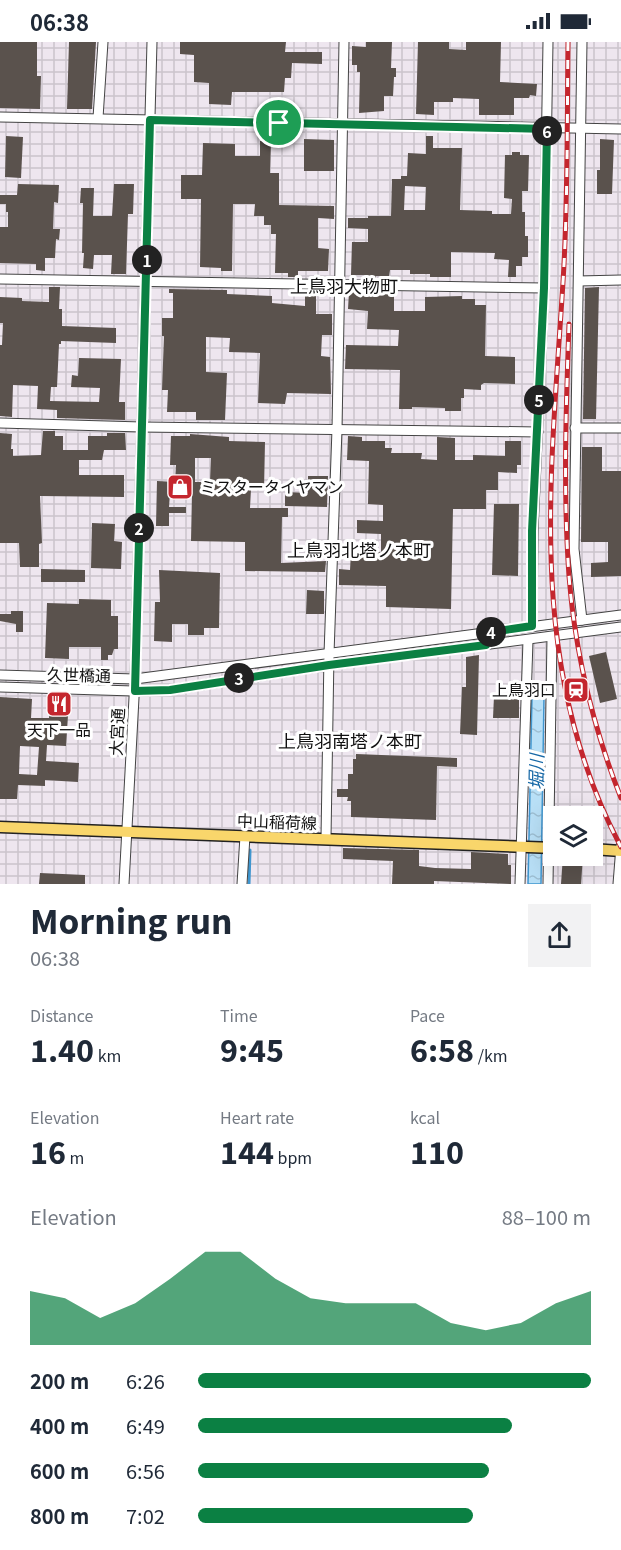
<!DOCTYPE html>
<meta charset="utf-8">
<style>
:root{--surface:#fff;--page:#f2f2f3;--text:#1f2937;--muted:#747a83;--accent:#0b8043}
body{margin:0;font-family:Georgia,"Noto Sans JP",serif;background:var(--page);color:var(--text);height:100vh;display:flex;flex-direction:column;font-size:22px;white-space:nowrap}
*{box-sizing:border-box;margin:0}
p{font-size:20px;color:var(--muted)}
.icon{flex:none;width:33px;height:33px;fill:none;stroke:currentColor;stroke-width:2;stroke-linecap:round;stroke-linejoin:round}
.map{position:relative;height:842px;overflow:hidden}
.panel{display:flex;flex-direction:column;background:var(--surface);flex:1}
.panel>*{flex:none}
.tools{position:absolute;left:543px;top:764px;display:grid;gap:12px}
.tools a{display:grid;place-items:center;width:60px;height:60px;border-radius:0px;background:var(--surface);box-shadow:0 6px 24px #0002;font-size:30px}
.pin{position:absolute;display:grid;place-items:center;width:51px;height:51px;color:#fff;margin:-26px;border:3px solid #fff;border-radius:50%;box-shadow:0 2px 6px #0007}
.km{position:absolute;width:30px;height:30px;margin:-15px;border-radius:50%;background:#222;color:#fff;font-size:16px;line-height:30px;text-align:center}
.round{display:grid;place-items:center;flex:none;width:63px;height:63px;border-radius:0px;background:var(--page)}
.headline{display:flex;align-items:center;justify-content:space-between;height:102px;padding:0 30px}
h1{font-size:33px;font-weight:800;line-height:45px}
.stats{display:grid;grid-template-columns:repeat(3,1fr);gap:9px;height:102px;padding:6px 30px}
.stats div{display:grid;align-content:center}
.stats b{font-size:30px;font-weight:800}
.stats small{font-size:16px;font-weight:400}
.stats p{font-size:16px}
.chart{height:168px;padding:12px 30px}
.chart p{display:flex;justify-content:space-between}
.chart svg{width:100%;height:108px;margin-top:6px;fill:var(--accent);opacity:.7}
ul{padding:0 30px;list-style:none;font-size:20px}
li{display:grid;grid-template-columns:96px 72px 1fr;align-items:center;height:45px}
li i{height:15px;border-radius:8px;background:var(--accent)}
.status{display:flex;justify-content:space-between;align-items:center;height:42px;padding:0 30px;background:var(--surface);direction:ltr}
.status svg{height:16px;fill:currentColor}
.map>svg:first-child{display:block}
.industrial{fill:url(#industrial-grid);fill-rule:evenodd}
.water{fill:url(#water-ripples);stroke:#3f96cf;stroke-width:1.5}
.lines{fill:none;stroke-linecap:round;stroke-linejoin:round}
.stream{stroke:#3f96cf;stroke-width:3}
.building{fill:#5a524d;fill-rule:evenodd}
.minor-casing{stroke:#444;stroke-width:11}
.major-casing{stroke:#222;stroke-width:13}
.minor{stroke:#fff;stroke-width:9}
.major{stroke:#f9d66b;stroke-width:10}
.rail-casing{stroke:#c4262e;stroke-width:5}
.rail{stroke:#fff;stroke-width:3;stroke-dasharray:9;stroke-linecap:butt}
.route-casing{stroke:#fff;stroke-width:12}
.route{stroke:#0b8043;stroke-width:8}
.labels{text-anchor:middle;stroke-width:6;stroke-linejoin:round;paint-order:stroke}
.poi-label{font-size:16px;fill:#111;stroke:#fff;text-anchor:start}
.street-label{font-size:16px;fill:#111;stroke:#fff}
.neighbourhood-label{font-size:18px;fill:#111;stroke:#fff}
.water-label{font-size:18px;font-style:italic;fill:#1768a6;stroke:#fff}
</style>
<div class="status"><b>06:38</b><svg viewBox="0 0 49 12"><path d="M0 12V9h3v3zM5 12V6h3v6zM10 12V3h3v9zM15 12V0h3v12zM26 1h20v11H26zM47 4h2v5h-2z"/></svg></div>
<div class="map">
<svg width="621" height="842" viewBox="0 0 621 842">
<defs>
<pattern id="industrial-grid" width="8" height="8" patternUnits="userSpaceOnUse" patternTransform="scale(1.5)"><rect width="8" height="8" fill="#eee6ef"/><path d="M0 4h8M4 0v8" fill="none" stroke="#cbc4cc"/></pattern>
<pattern id="water-ripples" width="26" height="14" patternUnits="userSpaceOnUse" patternTransform="scale(1.5)"><rect width="26" height="14" fill="#b9e0f7"/><path d="M2 4q2-2 4 0t4 0M15 11q2-2 4 0t4 0" fill="none" stroke="#9ebfd3"/></pattern>
</defs>
<rect width="100%" height="100%" fill="#fffdf5"/>
<path class="industrial" d="M0,0H621V842H0ZM554,774H592V813H554Z"/>
<polygon class="water" points="532,654 544,655 541,842 528,842"/>
<g class="lines">
<polyline class="stream" points="249,842 250,808"/>
</g>
<g class="building">
<polygon points="0,0 37,0 37,34 41,34 40,67 0,66"/>
<polygon points="69,0 96,0 92,67 67,67"/>
<polygon points="180,0 286,0 285,10 322,10 322,22 292,21 291,36 285,36 284,50 232,50 231,63 209,62 209,41 194,40 194,13 180,12"/>
<polygon points="366,0 392,0 391,26 396,26 396,35 394,35 393,54 384,54 384,69 359,71 360,30 357,30 357,23 352,23 352,4 366,5"/>
<polygon points="418,0 449,0 449,7 466,8 466,0 501,0 500,40 537,42 536,54 530,53 529,56 514,56 514,73 479,73 479,57 453,56 453,60 434,60 434,73 416,72"/>
<polygon points="6,94 23,95 21,136 5,135"/>
<path d="M426,94H433V106H462L460,168L492,169V172H511L512,157L504,156L505,113H512V110H520V113H529L528,149H522V170H525V194H528V215H522V224H516V235H508L509,218L494,217L495,211L451,210V235H430V232H410V228H390L389,234H376V236H366V233H351L352,200H368V187L348,186V176H368V174H391L392,137H401V134H407L408,111L426,112ZM405,144L426,145L425,168H404Z"/>
<polygon points="304,97 334,98 334,129 304,129"/>
<polygon points="600,97 614,98 612,152 597,152 597,128 600,128"/>
<polygon points="260,99 271,99 270,131 279,131 279,163 334,164 334,177 318,176 318,206 329,207 328,229 298,229 298,235 288,235 288,231 275,231 276,192 271,192 271,183 264,183 264,174 254,174 255,162 233,162 232,229 221,229 221,226 200,225 201,157 181,157 181,133 202,133 203,101 235,102 235,114 260,114"/>
<polygon points="18,142 59,143 58,161 54,160 53,187 60,187 59,198 56,197 55,216 45,216 45,229 36,228 36,222 0,221 0,185 8,185 8,170 6,170 6,162 0,162 0,153 17,153"/>
<polygon points="114,142 134,142 133,172 128,172 126,232 111,232 112,213 94,213 93,227 83,226 84,211 82,211 83,161 80,161 81,146 94,146 93,174 112,174"/>
<polygon points="49,245 60,245 59,267 62,267 62,284 116,286 116,301 61,299 61,302 59,302 57,345 51,345 50,359 99,360 100,346 71,345 72,333 78,334 79,316 121,317 119,360 125,360 125,378 57,376 57,368 37,367 38,344 13,343 12,375 0,374 0,303 2,303 3,281 0,281 0,255 22,256 22,259 49,260"/>
<polygon points="599,245 596,377 583,377 585,246"/>
<polygon points="169,247 227,248 227,252 272,254 272,261 305,264 305,249 316,249 316,272 332,272 332,293 322,293 321,314 330,315 331,352 287,351 285,362 258,361 260,311 229,310 230,296 206,295 206,330 227,331 225,378 196,378 196,370 167,370 168,348 162,348 164,294 162,294 162,276 173,276 173,251 169,251"/>
<polygon points="349,250 357,250 357,253 375,254 383,253 383,250 394,250 394,269 425,269 425,255 462,254 462,257 475,257 475,263 486,263 485,314 515,315 515,342 484,341 481,343 481,348 464,347 464,356 461,356 461,369 445,369 445,366 412,365 412,367 399,367 400,328 345,327 346,303 398,304 399,288 367,287 368,269 348,267"/>
<polygon points="43,389 55,389 55,394 63,394 63,408 88,408 88,394 107,394 107,391 125,391 126,408 104,408 102,418 79,418 79,433 124,433 124,455 40,454 42,501 39,502 39,525 20,525 19,501 0,501 0,391 12,392 11,407 13,407 13,414 41,413"/>
<path d="M190,392L229,395V399L265,400L264,448L251,447L250,466H288V475H282L281,521L326,519L325,530L245,529V500L191,499L192,451H170L169,465H186V471H169V484H156L157,439L175,440L176,423H170L171,394H190ZM195,416H211L210,440H195Z"/>
<polygon points="348,394 362,395 362,399 385,399 385,406 392,406 391,411 422,411 421,417 437,418 437,395 455,396 455,418 473,418 473,413 505,414 505,399 521,399 521,423 517,423 517,431 498,430 498,448 486,448 486,467 453,467 451,567 386,565 386,544 339,543 339,527 350,528 351,510 381,510 381,492 357,491 357,478 383,479 383,463 368,462 369,419 347,418"/>
<polygon points="582,405 602,405 602,429 621,429 621,534 591,535 591,521 608,520 608,500 581,500"/>
<polygon points="308,434 328,434 327,465 285,464 285,450 308,451"/>
<polygon points="494,462 519,462 518,534 492,533"/>
<polygon points="92,481 115,482 114,499 122,500 121,527 91,526"/>
<polygon points="41,527 85,528 85,540 41,540"/>
<polygon points="159,528 220,531 219,586 204,586 204,593 188,593 188,582 172,582 172,600 154,599 155,560 160,560"/>
<polygon points="307,548 324,549 324,572 306,572"/>
<polygon points="79,557 111,558 111,574 118,574 118,607 114,607 112,613 108,613 108,618 101,618 101,605 69,605 69,617 45,616 47,561 79,562"/>
<polygon points="11,569 23,569 23,590 16,590 16,582 0,579 0,572 11,572"/>
<polygon points="606,610 617,657 600,661 589,614"/>
<polygon points="479,613 477,693 460,692 462,645 466,645 466,615"/>
<polygon points="494,654 519,655 519,676 493,676"/>
<path d="M0,655L32,657L31,676H49L51,657L69,658L66,704L47,703L46,719L79,721L78,740L45,738V744L18,743L17,757H0ZM20,704L39,705L37,733L19,732Z"/>
<polygon points="356,712 457,716 457,725 437,724 436,778 351,775 351,759 347,759 348,755 337,755 337,747 348,747 348,732 353,732 353,717 356,717"/>
<polygon points="343,806 419,808 419,824 435,826 471,827 471,810 508,812 508,823 511,823 511,842 434,839 434,842 392,842 393,819 343,817"/>
<polygon points="563,813 583,813 581,842 561,842"/>
<polygon points="40,831 85,833 85,842 39,842"/>
</g>
<g class="lines">
<g class="minor-casing">
<g id="minor">
<polyline points="582,0 574,507 582,578"/>
<polyline points="0,75 621,87"/>
<polyline points="98,76 103,0"/>
<polyline points="0,237 544,246"/>
<polyline points="579,239 621,238"/>
<polyline points="0,381 142,385 538,390"/>
<polyline points="575,386 621,386"/>
<polyline points="532,584 533,489 544,246 548,0"/>
<polyline points="0,633 135,637 621,573"/>
<polyline points="0,645 134,649 170,648 329,623 621,585"/>
<polyline points="326,796 329,612 337,387 344,0"/>
<polyline points="124,842 135,637 152,0"/>
<polyline points="242,842 245,794"/>
<polyline points="520,842 528,598"/>
<polyline points="548,842 552,595"/>
<polyline points="618,842 621,804"/>
</g>
</g>
<g class="major-casing">
<g id="major">
<polyline points="0,785 554,806"/>
<polyline points="592,807 621,809"/>
</g>
</g>
<use href="#minor" class="minor"/>
<use href="#major" class="major"/>
<g class="rail-casing">
<g id="rail">
<path d="M568,0C567,80 568,161 563,240C551,436 525,624 621,805"/>
<path d="M569,282C566,365 563,450 569,534C575,610 593,685 621,756"/>
</g>
</g>
<use href="#rail" class="rail"/>
</g>
<g class="lines">
<g class="route-casing">
<polygon id="route" points="150,78 547,87 544,246 532,489 532,584 485,591 486,603 329,623 170,648 135,649"/>
</g>
<use href="#route" class="route"/>
</g>
<defs>
<g id="shop-square" transform="scale(1.35)"><rect x="-9" y="-9" width="18" height="18" rx="4" fill="#c4262e" stroke="#fff"/><path d="M-5-2.5h2.3a2.7 3.5 0 0 1 5.4 0H5L5.5 6h-11ZM-1.5-2.5h3a1.5 2.3 0 0 0-3 0Z" fill="#fff"/></g>
<g id="station-square" transform="scale(1.35)"><rect x="-9" y="-9" width="18" height="18" rx="4" fill="#c4262e" stroke="#fff"/><path d="M-3-6H3Q5-6 5-4V2Q5 4 3 4L4.5 6H3L1.5 4h-3L-3 6H-4.5L-3 4Q-5 4-5 2V-4Q-5-6-3-6ZM-3.5-4v3h7v-3ZM-3.5 1v1.5H-2V1ZM2 1v1.5H3.5V1Z" fill="#fff"/></g>
<g id="restaurant-square" transform="scale(1.35)"><rect x="-9" y="-9" width="18" height="18" rx="4" fill="#c4262e" stroke="#fff"/><path d="M-5-6h1v4h1v-4h1v4h1v-4h1v5L-1.5 .5V6h-2V.5L-5-1ZM5-6V6H3V1.5H1.5Q1.5-4 5-6Z" fill="#fff"/></g>
</defs>
<g fill-rule="evenodd">
<use href="#shop-square" x="180" y="445"/>
<use href="#station-square" x="576" y="648"/>
<use href="#restaurant-square" x="59" y="662"/>
</g>
<g class="labels">
<g class="poi-label">
<text x="200" y="451">ミスタータイヤマン</text>
<text x="556" y="654" text-anchor="end">上鳥羽口</text>
<text x="59" y="694" text-anchor="middle">天下一品</text>
</g>
<g class="street-label">
<text transform="translate(79 633) rotate(2)" y="6">久世橋通</text>
<text transform="translate(117 690) rotate(-87)" y="6">大宮通</text>
<text transform="translate(277 780) rotate(2)" y="6">中山稲荷線</text>
</g>
<g class="neighbourhood-label">
<text x="344" y="251">上鳥羽大物町</text>
<text x="359" y="515">上鳥羽北塔ノ本町</text>
<text x="350" y="706">上鳥羽南塔ノ本町</text>
</g>
<g class="water-label">
<text transform="translate(537 730) rotate(-89)" y="6">堀川</text>
</g>
</g>
</svg>
<div class="tools">
<a><svg class="icon" aria-label="layers" viewBox="0 0 24 24"><path d="M12 4l9 5-9 5-9-5zM3 14l9 5 9-5"/></svg></a>
</div>
<div class="pin" style="left:279px;top:81px;background:#1e9e55"><svg class="icon" aria-label="arrive" viewBox="0 0 24 24"><path d="M6 21V4h12l-3 4 3 4H6"/></svg></div>
<b class="km" style="left:147px;top:218px">1</b>
<b class="km" style="left:139px;top:486px">2</b>
<b class="km" style="left:239px;top:636px">3</b>
<b class="km" style="left:491px;top:590px">4</b>
<b class="km" style="left:539px;top:358px">5</b>
<b class="km" style="left:547px;top:89px">6</b>
</div>
<section class="panel">
<div class="headline"><div><h1>Morning run</h1><p>06:38</p></div><a class="round"><svg class="icon" aria-label="share" viewBox="0 0 24 24"><path d="M12 15V3M7 8l5-5 5 5M5 13v7h14v-7"/></svg></a></div>
<div class="stats">
<div><p>Distance</p><b>1.40<small> km</small></b></div>
<div><p>Time</p><b>9:45</b></div>
<div><p>Pace</p><b>6:58<small> /km</small></b></div>
</div>
<div class="stats">
<div><p>Elevation</p><b>16<small> m</small></b></div>
<div><p>Heart rate</p><b>144<small> bpm</small></b></div>
<div><p>kcal</p><b>110</b></div>
</div>
<div class="chart"><p><span>Elevation</span>88–100 m</p>
<svg viewBox="0 0 160 44" preserveAspectRatio="none"><path d="M0 44V22L10 25L20 33L30 27L40 17L50 6L60 6L70 17L80 25L90 27L100 27L110 27L120 35L130 38L140 35L150 27L160 22V44z"/></svg>
</div>
<ul>
<li><b>200 m</b>6:26<i style="width:100%"></i></li>
<li><b>400 m</b>6:49<i style="width:80%"></i></li>
<li><b>600 m</b>6:56<i style="width:74%"></i></li>
<li><b>800 m</b>7:02<i style="width:70%"></i></li>
</ul>
</section>
